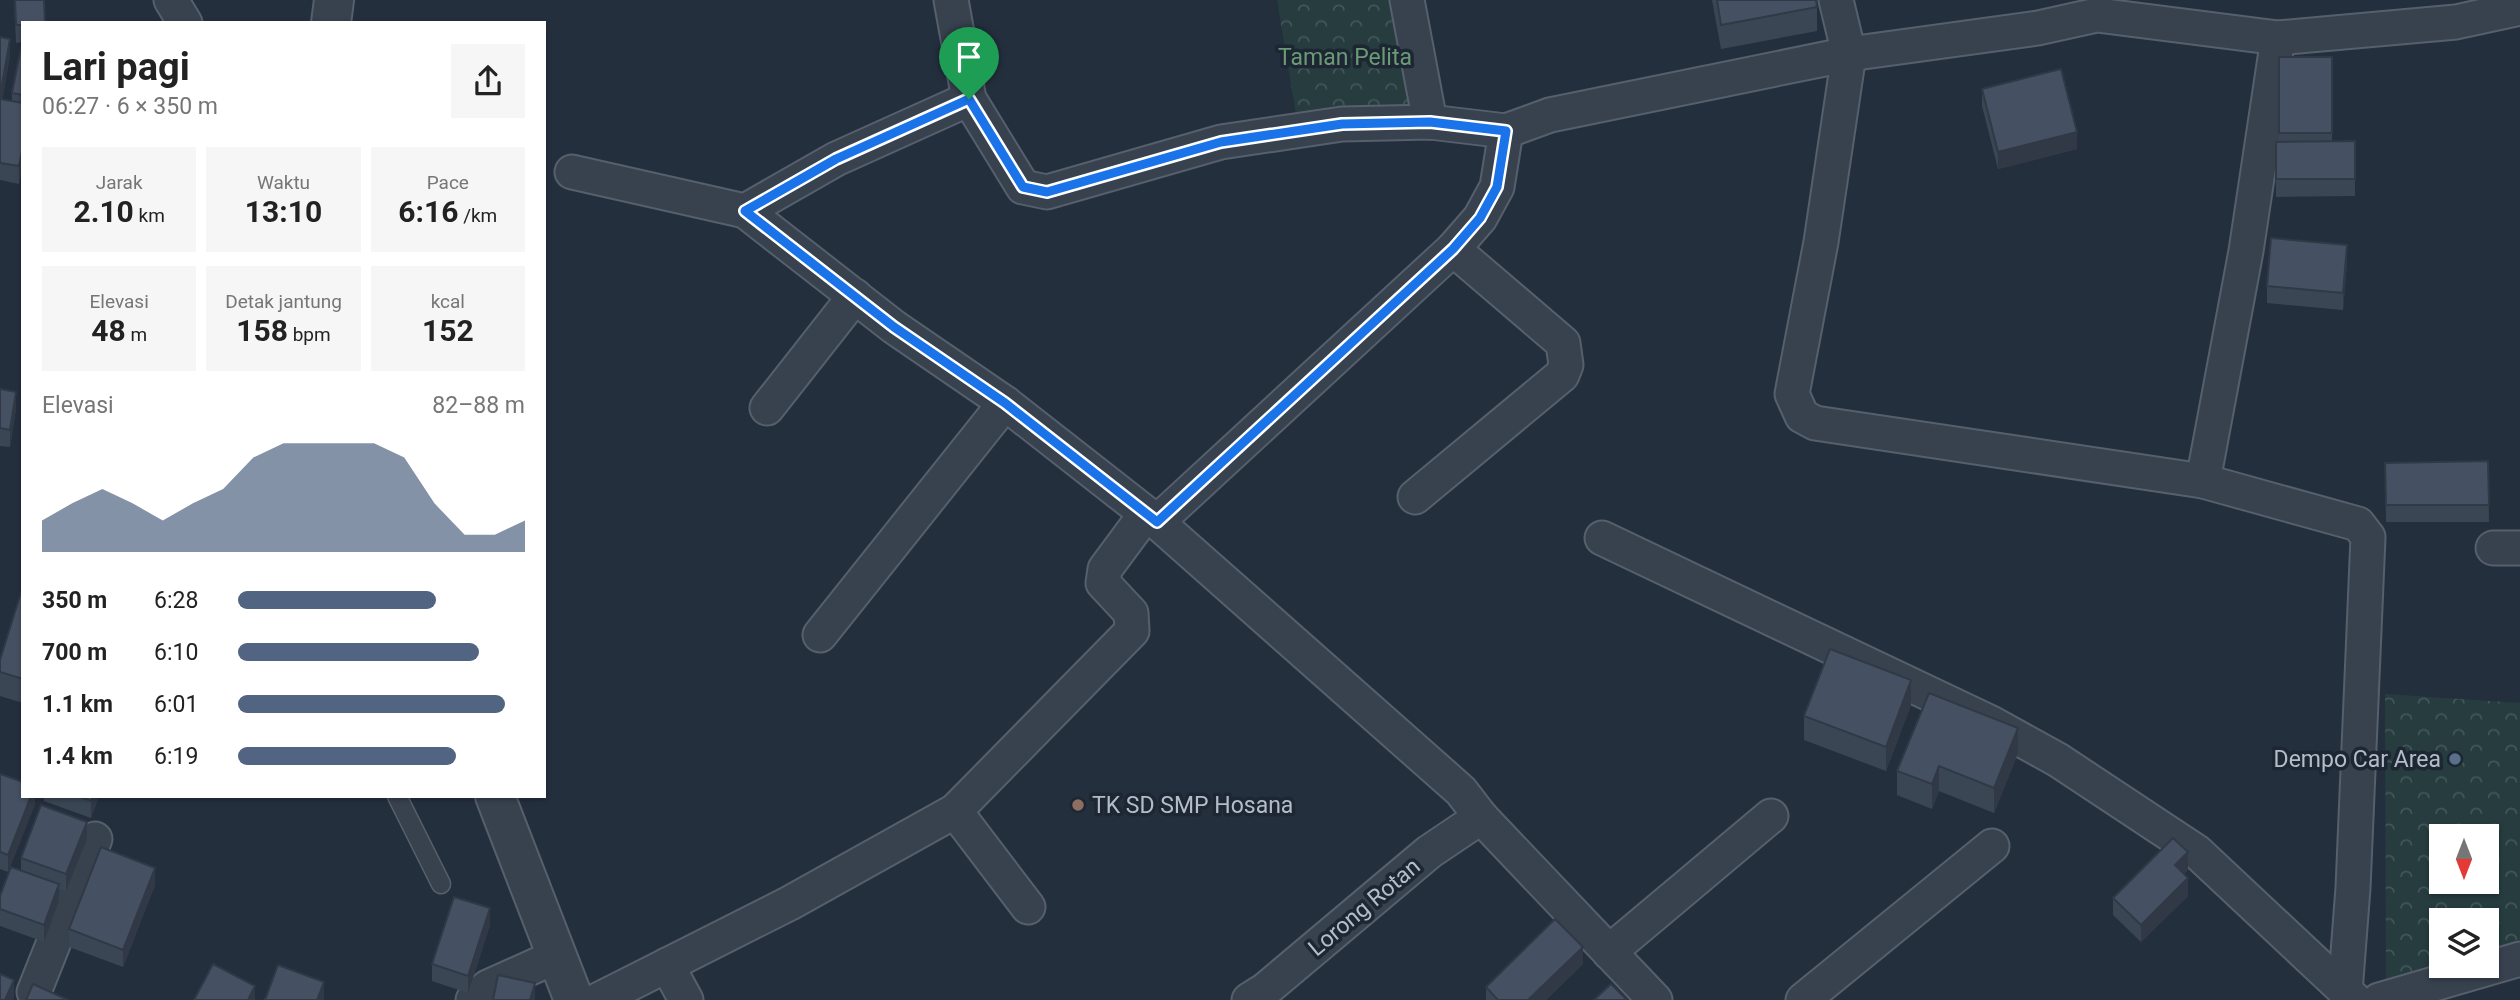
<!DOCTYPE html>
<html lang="id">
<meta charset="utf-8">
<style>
:root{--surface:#fff;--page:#f6f6f6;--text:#222;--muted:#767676;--accent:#516482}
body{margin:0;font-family:Roboto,sans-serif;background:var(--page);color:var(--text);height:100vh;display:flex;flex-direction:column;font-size:26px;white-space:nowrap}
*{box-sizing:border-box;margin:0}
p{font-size:23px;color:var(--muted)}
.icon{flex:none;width:38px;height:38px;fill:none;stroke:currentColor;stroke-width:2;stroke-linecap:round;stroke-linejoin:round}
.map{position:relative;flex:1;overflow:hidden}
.sheet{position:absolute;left:21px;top:21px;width:525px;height:777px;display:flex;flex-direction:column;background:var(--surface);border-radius:0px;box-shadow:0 2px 5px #0004}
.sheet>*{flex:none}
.needle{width:46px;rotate:180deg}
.tools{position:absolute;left:2429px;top:824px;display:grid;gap:14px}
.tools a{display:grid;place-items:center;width:70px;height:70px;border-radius:0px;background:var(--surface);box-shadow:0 2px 5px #0004;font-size:35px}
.pin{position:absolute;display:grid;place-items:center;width:60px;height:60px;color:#fff;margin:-72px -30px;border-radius:50% 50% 50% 0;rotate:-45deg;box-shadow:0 0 7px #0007}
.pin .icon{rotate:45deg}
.round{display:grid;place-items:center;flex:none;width:74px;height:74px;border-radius:0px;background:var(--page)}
.headline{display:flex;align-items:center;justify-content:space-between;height:119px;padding:0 21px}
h1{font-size:38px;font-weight:700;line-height:52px}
.stats{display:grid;grid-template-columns:repeat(3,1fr);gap:10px;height:119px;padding:7px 21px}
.stats div{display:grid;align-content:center;border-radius:0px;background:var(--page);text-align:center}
.stats b{font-size:30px;font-weight:700}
.stats small{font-size:19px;font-weight:400}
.stats p{font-size:19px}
.chart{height:196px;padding:14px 21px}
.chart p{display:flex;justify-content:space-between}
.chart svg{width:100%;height:126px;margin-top:7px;fill:var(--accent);opacity:.7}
ul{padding:0 21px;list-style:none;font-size:23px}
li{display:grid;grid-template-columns:112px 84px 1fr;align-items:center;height:52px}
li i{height:18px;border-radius:9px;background:var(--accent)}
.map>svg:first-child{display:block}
.forest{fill:url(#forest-crowns);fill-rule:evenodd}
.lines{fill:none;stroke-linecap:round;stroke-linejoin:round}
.service-casing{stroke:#565f6c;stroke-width:21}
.minor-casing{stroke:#565f6c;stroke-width:37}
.tertiary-casing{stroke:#565f6c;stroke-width:42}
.service{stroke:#38414e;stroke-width:18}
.minor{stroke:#38414e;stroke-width:33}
.tertiary{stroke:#38414e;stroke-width:38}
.wall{fill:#3b4654}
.shaded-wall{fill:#303945}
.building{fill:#455162;stroke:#303945;stroke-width:2}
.route-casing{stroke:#fff;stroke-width:14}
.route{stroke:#1a73e8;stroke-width:9}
.service-dot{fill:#5c6f8a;stroke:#1d2633;stroke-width:2.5}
.education-dot{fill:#8d6e63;stroke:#1d2633;stroke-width:2.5}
.labels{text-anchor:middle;stroke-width:7;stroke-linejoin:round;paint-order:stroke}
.park-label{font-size:23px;fill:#6b9a76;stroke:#1d2633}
.poi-label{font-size:23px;fill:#b4bcc9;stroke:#1d2633;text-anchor:end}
.street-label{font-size:23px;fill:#b4bcc9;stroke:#1d2633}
</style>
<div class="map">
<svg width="2520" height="1000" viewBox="0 0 2520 1000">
<defs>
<pattern id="forest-crowns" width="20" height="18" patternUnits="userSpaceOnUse" patternTransform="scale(1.75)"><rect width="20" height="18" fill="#263c3f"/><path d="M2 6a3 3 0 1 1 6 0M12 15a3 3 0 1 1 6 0" fill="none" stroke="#435659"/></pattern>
</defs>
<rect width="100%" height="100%" fill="#242f3e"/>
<g class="forest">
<polygon points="1277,0 1395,0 1412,113 1296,114"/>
<path d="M2385,694L2520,703V941L2487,950V920H2441V963L2386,979ZM2441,836H2487V882H2441Z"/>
</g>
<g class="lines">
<g class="service-casing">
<polyline id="service" points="397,796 441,884"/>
</g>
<g class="minor-casing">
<g id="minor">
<polyline points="171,0 185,23"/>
<polyline points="951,0 969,99 1023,187 1047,192 1221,142 1342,124 1430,122 1506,131 1550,115 1849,54 2038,28 2097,15 2278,38 2456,22 2520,8"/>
<polyline points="1407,0 1430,122"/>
<polyline points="1836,0 1849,54 1821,242 1792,394 1802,416 1815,423 2203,481"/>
<polyline points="2278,38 2246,251 2203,481 2358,524 2368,537 2353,888 2345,992"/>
<polyline points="572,172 745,211 836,159 969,99"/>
<polyline points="745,211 894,327 1005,403 1157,522 1461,791 1481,817 1655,1000"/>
<polyline points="767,408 855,296"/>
<polyline points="1415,497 1562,375 1566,365 1563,343 1453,249"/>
<polyline points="1157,522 1453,249 1480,218 1497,187 1506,131"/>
<polyline points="1602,538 1991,723 2058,760 2197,852 2355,1000"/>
<polyline points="2493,548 2520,548"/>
<polyline points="820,635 1005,403"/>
<polyline points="955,811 1028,907"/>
<polyline points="1609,952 1771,816"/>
<polyline points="667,965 686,1000"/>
<polyline points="34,992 95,839"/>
<polyline points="473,1000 488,987 557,956"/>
<polyline points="598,1000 790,903 955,811 1132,631 1131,613 1103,583 1105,569 1145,515"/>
<polyline points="1249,1000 1265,990 1429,852 1481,817"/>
<polyline points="1803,1000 1992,846"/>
<polyline points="2379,1000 2520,959"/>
</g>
</g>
<g class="tertiary-casing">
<g id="tertiary">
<polyline points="331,23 334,0"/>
<polyline points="495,796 574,1000"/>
</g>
</g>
<use href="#service" class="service"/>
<use href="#minor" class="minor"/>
<use href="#tertiary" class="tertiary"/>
</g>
<g class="wall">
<polygon points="14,0 44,0 23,23 23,42 16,43"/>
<polygon points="1712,0 1816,0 1817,7 1817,31 1721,49"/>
<polygon points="0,37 10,56 2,100 12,101 12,93 23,47 23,164 19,184 0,180"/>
<polygon points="2279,57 2332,57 2332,141 2355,141 2355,196 2276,197 2276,142 2279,142"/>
<polygon points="1982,89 2077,149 1998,169 1982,106"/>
<polygon points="2347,262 2343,310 2267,303 2267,286"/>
<polygon points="0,389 16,409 10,447 0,446"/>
<polygon points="2488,461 2489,522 2386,522 2385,463"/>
<polygon points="23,586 23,703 0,696 0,660"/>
<polygon points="1911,705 1886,771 1804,740 1804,716"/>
<polygon points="2018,753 1994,813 1939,791 1932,809 1897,795 1897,771"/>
<polygon points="0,774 35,796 35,804 8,872 0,869"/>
<polygon points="44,796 99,796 91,818 44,801"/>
<polygon points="87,839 66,891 59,889 59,901 44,942 0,926 0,896 21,870 21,858"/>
<polygon points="2188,870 2184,874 2188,896 2141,942 2113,915 2113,898"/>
<polygon points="155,885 123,967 69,947 69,929"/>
<polygon points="490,925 468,993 432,981 432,964"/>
<polygon points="1583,964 1546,1000 1486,1000 1486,987"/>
</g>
<g class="shaded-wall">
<polygon points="10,39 10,56 0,113 0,96"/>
<polygon points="2077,132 2077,149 1998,169 1998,152"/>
<polygon points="23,147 23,164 19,184 19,166"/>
<polygon points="2347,245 2347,262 2343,310 2343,293"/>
<polygon points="16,392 16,409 10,447 10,430"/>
<polygon points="1911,680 1911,705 1886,771 1886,747"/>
<polygon points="2018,728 2018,753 1994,813 1994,788"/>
<polygon points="1939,766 1939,791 1932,809 1932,784"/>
<polygon points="31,796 35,796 35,804 8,872 8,855"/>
<polygon points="93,796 99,796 91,818 91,801"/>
<polygon points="87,822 87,839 66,891 66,874"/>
<polygon points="2188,852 2188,870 2175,882 2175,865"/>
<polygon points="155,868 155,885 123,967 123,950"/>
<polygon points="2188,878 2188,896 2141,942 2141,925"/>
<polygon points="59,884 59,901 44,942 44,925"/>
<polygon points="490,908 490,925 468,993 468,976"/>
<polygon points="1583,947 1583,964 1546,1000 1528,1000"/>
<polygon points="14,980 14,997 13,1000 5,1000"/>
<polygon points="324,982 324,1000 317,1000"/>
<polygon points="535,983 535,1000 530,1000"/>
<polygon points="255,986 255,1000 248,1000"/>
</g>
<g class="building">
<polygon points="15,0 44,0 45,23 23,23 23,25 16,25"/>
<polygon points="1717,0 1816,0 1817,7 1721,25"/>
<polygon points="0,37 10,39 0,96"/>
<polygon points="21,47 23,47 23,95 12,93"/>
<rect x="2279" y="57" width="53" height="76"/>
<polygon points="2061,69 2077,132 1998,152 1982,89"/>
<polygon points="0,99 23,103 23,147 19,166 0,163"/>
<polygon points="2355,141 2355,179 2276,179 2276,142"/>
<polygon points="2271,238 2347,245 2343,293 2267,286"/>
<polygon points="0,389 16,392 10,430 0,428"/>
<polygon points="2488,461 2489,505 2386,505 2385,463"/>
<polygon points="23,586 23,679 0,672 0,660"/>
<polygon points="1830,649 1911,680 1886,747 1804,716"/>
<polygon points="1929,693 2018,728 1994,788 1939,766 1932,784 1897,771"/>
<polygon points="0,774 23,782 23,796 31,796 8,855 0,852"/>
<polygon points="78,796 93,796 91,801"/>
<polygon points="41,805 87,822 66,874 21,858"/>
<polygon points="2173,838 2188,852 2175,865 2188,878 2141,925 2113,898"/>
<polygon points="101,847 155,868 123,950 69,929"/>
<polygon points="11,867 59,884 44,925 0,909 0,896"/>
<polygon points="454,897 490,908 468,976 432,964"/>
<polygon points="1555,919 1583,947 1528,1000 1498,1000 1486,987"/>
<polygon points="213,964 255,986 248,1000 194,1000"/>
<polygon points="278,965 324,982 317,1000 265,1000"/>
<polygon points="0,974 14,980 5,1000 0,1000"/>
<polygon points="498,975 535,983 530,1000 493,1000"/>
<polygon points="33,984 68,1000 26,1000"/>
<polygon points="1611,984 1627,1000 1594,1000"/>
</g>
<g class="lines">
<g class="route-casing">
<polygon id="route" points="969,99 1023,187 1047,192 1221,142 1342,124 1430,122 1506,131 1497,187 1480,218 1453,249 1157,522 1005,403 894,327 745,211 836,159"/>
</g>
<use href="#route" class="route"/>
</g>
<circle class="service-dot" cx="2455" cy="759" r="7"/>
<circle class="education-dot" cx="1078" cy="805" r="7"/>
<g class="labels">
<g class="park-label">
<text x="1345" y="65">Taman Pelita</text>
</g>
<g class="poi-label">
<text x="2441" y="767">Dempo Car Area</text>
<text x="1092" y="813" text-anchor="start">TK SD SMP Hosana</text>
</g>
<g class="street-label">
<text transform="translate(1364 907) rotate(-40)" y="8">Lorong Rotan</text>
</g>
</g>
</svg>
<div class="tools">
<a><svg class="needle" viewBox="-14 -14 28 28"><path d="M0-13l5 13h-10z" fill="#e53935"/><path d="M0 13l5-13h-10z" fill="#767676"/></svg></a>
<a><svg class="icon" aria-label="layers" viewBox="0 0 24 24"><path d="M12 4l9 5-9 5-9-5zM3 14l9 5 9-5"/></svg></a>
</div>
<div class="pin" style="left:969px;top:99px;background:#1e9e55"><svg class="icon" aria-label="arrive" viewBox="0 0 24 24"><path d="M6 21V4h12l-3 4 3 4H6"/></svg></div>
<section class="sheet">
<div class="headline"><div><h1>Lari pagi</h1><p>06:27 · 6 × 350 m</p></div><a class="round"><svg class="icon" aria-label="share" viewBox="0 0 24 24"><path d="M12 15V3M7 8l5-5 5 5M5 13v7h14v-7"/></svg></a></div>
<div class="stats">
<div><p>Jarak</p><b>2.10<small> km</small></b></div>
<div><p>Waktu</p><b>13:10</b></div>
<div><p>Pace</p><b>6:16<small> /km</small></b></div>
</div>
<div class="stats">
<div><p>Elevasi</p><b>48<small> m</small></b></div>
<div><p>Detak jantung</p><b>158<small> bpm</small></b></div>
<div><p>kcal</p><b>152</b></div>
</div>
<div class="chart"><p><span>Elevasi</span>82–88 m</p>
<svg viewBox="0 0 160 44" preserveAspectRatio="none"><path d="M0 44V33L10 27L20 22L30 27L40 33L50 27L60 22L70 11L80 6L90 6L100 6L110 6L120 11L130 27L140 38L150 38L160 33V44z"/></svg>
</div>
<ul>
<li><b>350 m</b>6:28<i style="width:69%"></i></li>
<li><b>700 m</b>6:10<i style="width:84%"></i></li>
<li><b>1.1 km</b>6:01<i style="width:93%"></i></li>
<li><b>1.4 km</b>6:19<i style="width:76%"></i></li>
</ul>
</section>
</div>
